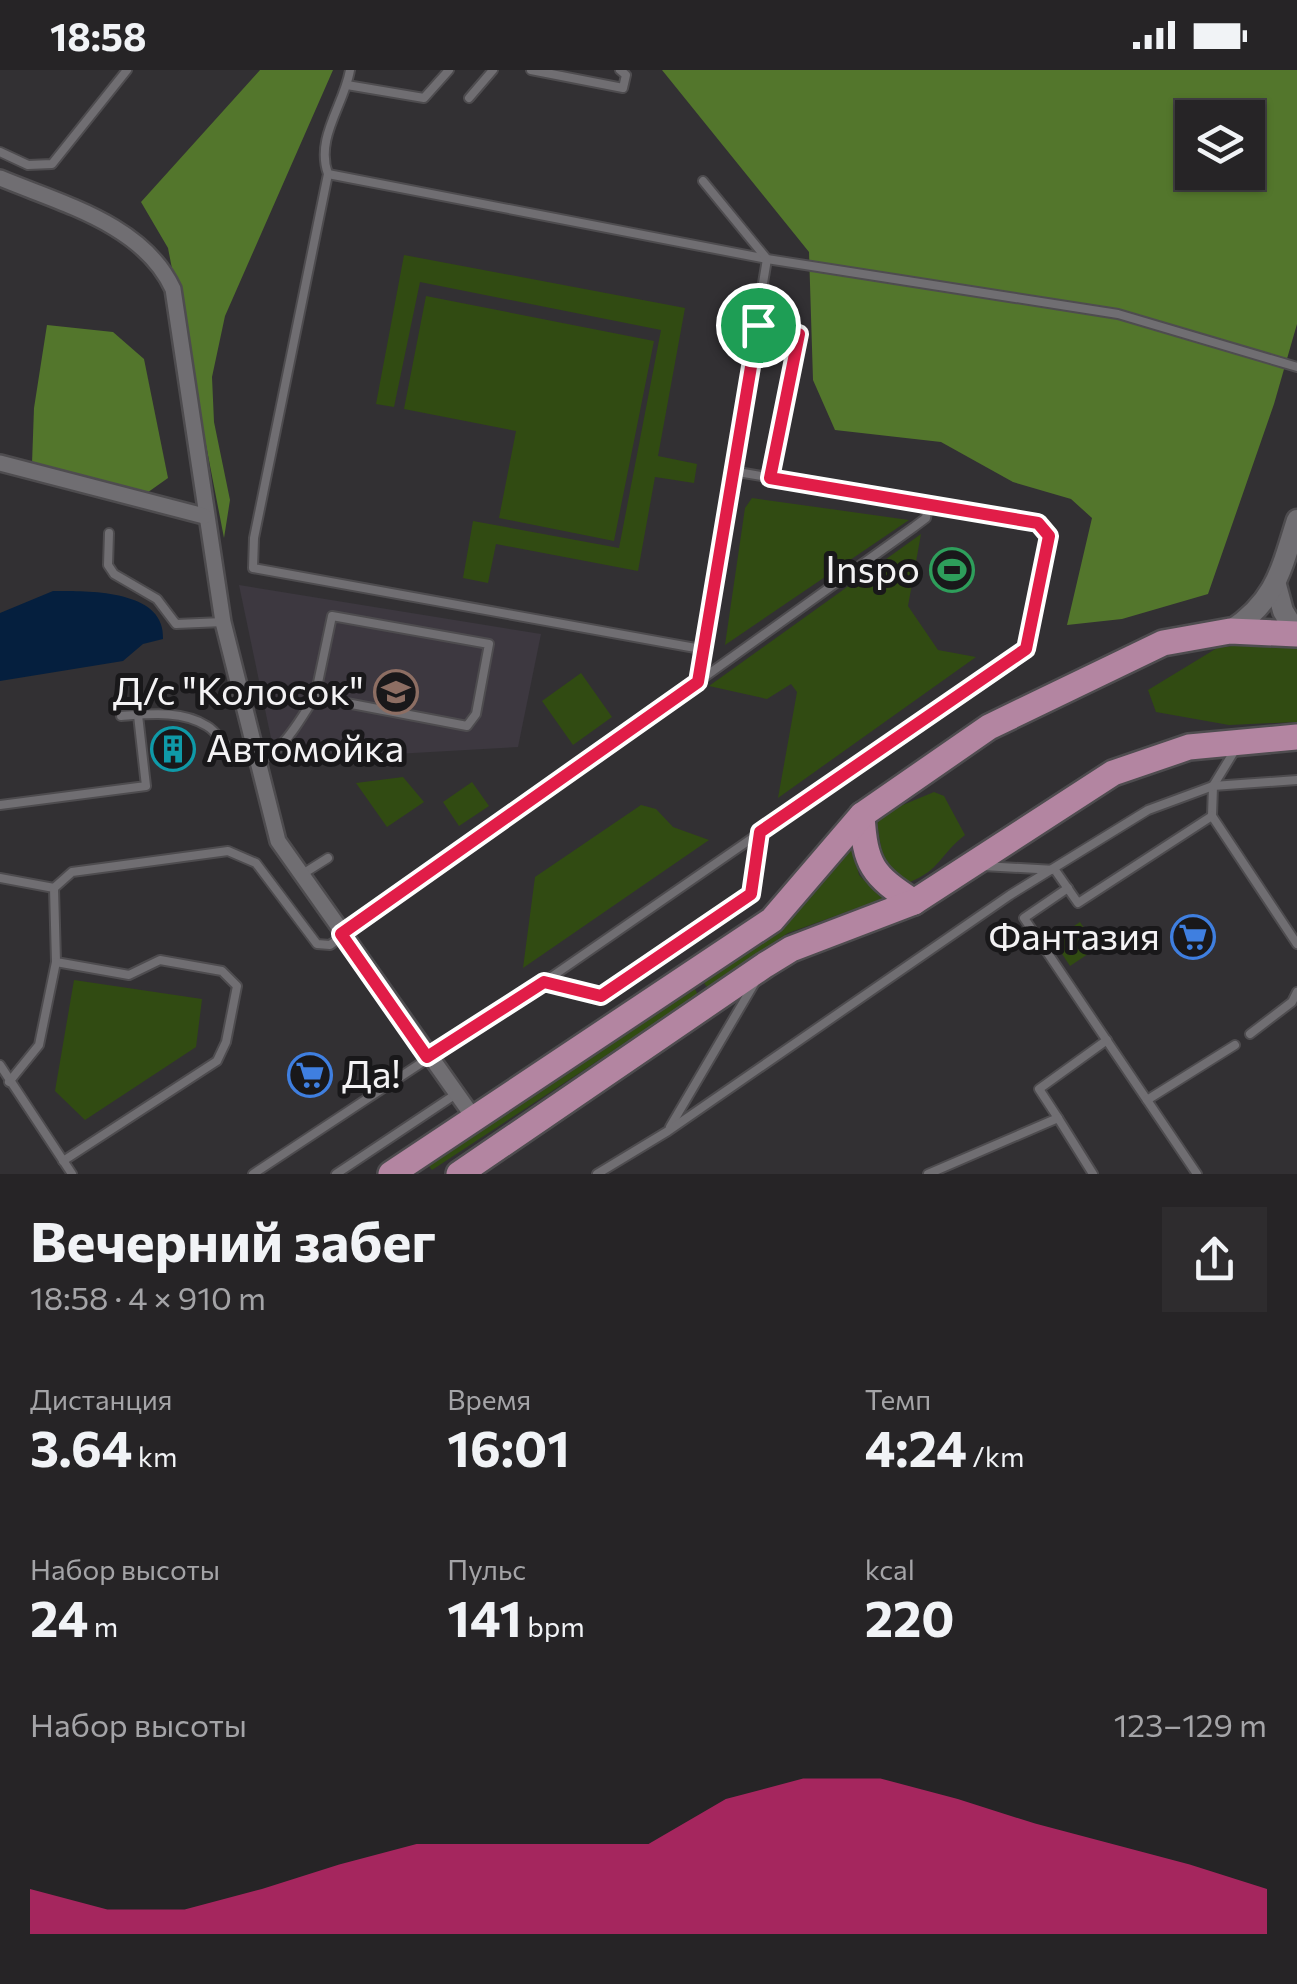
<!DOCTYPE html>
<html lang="ru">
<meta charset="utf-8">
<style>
:root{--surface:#262426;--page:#2e2c2e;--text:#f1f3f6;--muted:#a4a4a7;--line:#424143;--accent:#db2777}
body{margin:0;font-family:Commissioner,sans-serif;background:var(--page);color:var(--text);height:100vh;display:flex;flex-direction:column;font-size:38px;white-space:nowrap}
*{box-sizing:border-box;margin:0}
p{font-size:32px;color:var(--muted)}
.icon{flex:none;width:55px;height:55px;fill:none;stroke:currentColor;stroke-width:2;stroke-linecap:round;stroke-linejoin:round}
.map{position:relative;height:1104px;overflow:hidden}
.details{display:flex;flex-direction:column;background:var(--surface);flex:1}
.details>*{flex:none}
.buttons{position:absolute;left:1175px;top:30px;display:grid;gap:20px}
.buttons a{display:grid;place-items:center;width:90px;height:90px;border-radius:0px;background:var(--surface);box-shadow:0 2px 8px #0004,0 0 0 2px var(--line);font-size:50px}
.pin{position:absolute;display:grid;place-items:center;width:85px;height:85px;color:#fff;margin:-42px;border:5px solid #fff;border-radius:50%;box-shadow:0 2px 10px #0007}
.round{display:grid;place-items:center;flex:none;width:105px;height:105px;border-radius:0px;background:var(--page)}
.head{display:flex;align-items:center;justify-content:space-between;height:170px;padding:0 30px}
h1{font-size:55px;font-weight:700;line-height:75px}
.stats{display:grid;grid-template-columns:repeat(3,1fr);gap:15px;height:170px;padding:10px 30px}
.stats div{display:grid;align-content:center}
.stats b{font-size:50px;font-weight:700}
.stats small{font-size:28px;font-weight:400}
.stats p{font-size:28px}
.chart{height:280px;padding:20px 30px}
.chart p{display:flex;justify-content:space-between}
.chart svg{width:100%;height:180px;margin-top:10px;fill:var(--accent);opacity:.7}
.status{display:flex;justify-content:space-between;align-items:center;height:70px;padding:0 50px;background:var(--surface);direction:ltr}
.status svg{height:28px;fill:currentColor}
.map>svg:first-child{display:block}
.built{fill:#3d3840}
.green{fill:#314b12}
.forest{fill:#53762c;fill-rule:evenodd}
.water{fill:#051f3e}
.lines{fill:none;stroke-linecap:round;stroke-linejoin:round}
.service-casing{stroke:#4e4c4f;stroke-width:12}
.minor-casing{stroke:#4e4c4f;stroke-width:20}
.tertiary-casing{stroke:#4e4c4f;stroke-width:25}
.primary-casing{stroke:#4e4c4f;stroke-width:30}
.service{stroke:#706e72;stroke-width:8}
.minor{stroke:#706e72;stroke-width:15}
.tertiary{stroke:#706e72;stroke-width:20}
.primary{stroke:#b385a1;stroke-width:25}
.route-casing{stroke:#fff;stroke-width:20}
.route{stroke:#e11d48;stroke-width:12}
.labels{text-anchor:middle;stroke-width:10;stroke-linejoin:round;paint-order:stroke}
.poi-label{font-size:38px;fill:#f3f2f4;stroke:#19181a;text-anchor:end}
</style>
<div class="status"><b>18:58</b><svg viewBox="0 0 49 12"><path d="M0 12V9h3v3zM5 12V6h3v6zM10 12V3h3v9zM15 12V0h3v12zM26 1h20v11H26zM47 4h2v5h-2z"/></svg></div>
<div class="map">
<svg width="1297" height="1104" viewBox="0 0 1297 1104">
<rect width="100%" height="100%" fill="#323033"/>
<polygon class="built" points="239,515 541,564 518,677 378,685 296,681 271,668"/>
<g class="green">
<polygon points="404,185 685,238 658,386 697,394 694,413 655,407 638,501 496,474 488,513 463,508 473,451 619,478 661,260 420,212 394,337 376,334"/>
<polygon points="426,226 654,271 614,471 499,448 516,361 404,339"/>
<polygon points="752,428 909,450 725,575 745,438"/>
<polygon points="921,464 908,536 938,580 976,587 778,728 797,622 791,614 767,629 709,616"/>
<polygon points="1247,574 1297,577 1297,652 1229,655 1156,642 1148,620 1217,578"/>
<polygon points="581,603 612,647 573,675 542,631"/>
<polygon points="403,707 424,732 387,757 356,713"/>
<polygon points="472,712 489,736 459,756 443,732"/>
<path d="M934,722L944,726L965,765C939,785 942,799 908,813L883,789L877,753L893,739Z"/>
<polygon points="641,735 656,739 673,757 709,770 523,898 535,807"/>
<polygon points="852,776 859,805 883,829 788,863 707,917 704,913 783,856"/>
<polygon points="1080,852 1097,878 1070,896 1053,870"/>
<polygon points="74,910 202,929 196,977 85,1050 55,1021"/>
<polygon points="695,919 698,925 432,1100 429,1096"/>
</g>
<g class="forest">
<polygon points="260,0 333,0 225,246 212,307 214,352 230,430 224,468 168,178 141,132"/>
<path d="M662,0H1297V254L1274,334L1208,524L1122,549L1067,555L1092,448L1071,429L1013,412L941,372L835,360L813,310L809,182ZM1192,48H1248V102H1192Z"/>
<polygon points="47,255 113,262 144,289 168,408 144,425 32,394 34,338"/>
</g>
<path class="water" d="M53,521C87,521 166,519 163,569L143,574L123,591L0,611V543Z"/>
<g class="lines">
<g class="service-casing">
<g id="service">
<path d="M350,0C344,35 315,68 328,104L254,468L253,498L701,579"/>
<polyline points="531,0 623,18 626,5 620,0"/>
<polyline points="347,15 424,28 449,0"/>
<polyline points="469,28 493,0"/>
<polyline points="0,82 28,95 52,94 127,0"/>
<polyline points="328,104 767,189 1118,244 1297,297"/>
<polyline points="758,255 799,264 771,408"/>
<polyline points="109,463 108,495 114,504 157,529 176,554 223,552"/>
<polyline points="699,612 732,401"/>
<path d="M121,646C149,644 182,640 207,656C218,662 224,677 235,684C272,708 298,651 315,627L467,656L476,644L489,574L332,546L315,627"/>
<polyline points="1235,680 1213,716 1212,746 1297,874"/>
<polyline points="0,735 146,716 138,645"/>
<polyline points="983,796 1055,800 1078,833 1212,746"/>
<polyline points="301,805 328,788"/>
<polyline points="0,808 54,818 56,892 129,905 160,890 222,901 237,916 226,972 217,991 63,1091"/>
<polyline points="54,818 72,802 228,781 256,793 317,874 330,875 914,457 926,448 928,436"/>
<polyline points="1068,818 1024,848 1197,1104"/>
<polyline points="544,912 601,926 751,824 760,762"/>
<polyline points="1250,964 1292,932 1297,922"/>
<polyline points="0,995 72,1104"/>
<polyline points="9,1012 39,975 56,892"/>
<polyline points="1147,1030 1235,975"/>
<polyline points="1058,1048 1039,1019 1107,970"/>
<polyline points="670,1057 754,914"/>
<polyline points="253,1104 544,912 1026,579 1049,466 1038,453 732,401 767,189 703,111"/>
<polyline points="336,1104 456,1024"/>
<polyline points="597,1104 668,1061 1010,825 1148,740 1213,716 1297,710"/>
<polyline points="928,1104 1058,1048 1093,1104"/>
</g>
</g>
<g class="minor-casing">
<g id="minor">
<path d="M0,108C62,134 143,154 173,219L223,552L278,771L474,1048"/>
<polyline points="0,393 204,446"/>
</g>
</g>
<g class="tertiary-casing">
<g id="tertiary">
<polyline points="1276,515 1283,541 1297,564"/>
<path d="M1230,561C1276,531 1281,500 1297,450"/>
</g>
</g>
<g class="primary-casing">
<g id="primary">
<path d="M862,745C865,795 872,805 914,832"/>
<polyline points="391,1104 772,850 862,745 989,657 1163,573 1230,561 1297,564"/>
<polyline points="459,1104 765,895 791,879 914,832 1113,703 1189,677 1297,667"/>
</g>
</g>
<use href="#service" class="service"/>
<use href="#minor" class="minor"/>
<use href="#tertiary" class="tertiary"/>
<use href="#primary" class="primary"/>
</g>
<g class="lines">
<g class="route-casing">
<polygon id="route" points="758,255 799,264 770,408 1038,453 1049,466 1026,579 760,762 751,824 601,926 544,912 427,987 341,864 698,612"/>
</g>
<use href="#route" class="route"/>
</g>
<defs>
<g id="stadium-ring" transform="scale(2.25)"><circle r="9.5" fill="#19181a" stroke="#2e9e5b" stroke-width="1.5"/><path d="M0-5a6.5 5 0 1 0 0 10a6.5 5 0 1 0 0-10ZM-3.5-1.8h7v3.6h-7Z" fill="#2e9e5b"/></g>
<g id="school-ring" transform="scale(2.25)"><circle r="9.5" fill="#19181a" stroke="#8d6e63" stroke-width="1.5"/><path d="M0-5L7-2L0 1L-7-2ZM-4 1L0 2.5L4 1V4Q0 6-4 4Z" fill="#8d6e63"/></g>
<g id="building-ring" transform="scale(2.25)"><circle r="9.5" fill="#19181a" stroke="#0f9aa8" stroke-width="1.5"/><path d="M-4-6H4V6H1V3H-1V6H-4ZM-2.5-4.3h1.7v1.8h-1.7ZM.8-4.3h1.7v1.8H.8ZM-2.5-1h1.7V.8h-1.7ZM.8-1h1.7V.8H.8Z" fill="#0f9aa8"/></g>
<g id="supermarket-ring" transform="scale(2.25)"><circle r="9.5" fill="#19181a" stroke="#3f7fe0" stroke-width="1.5"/><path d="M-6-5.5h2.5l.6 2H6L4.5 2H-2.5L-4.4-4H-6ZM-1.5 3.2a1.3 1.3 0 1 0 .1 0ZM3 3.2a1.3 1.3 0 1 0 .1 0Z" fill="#3f7fe0"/></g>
</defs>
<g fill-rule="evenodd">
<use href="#stadium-ring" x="952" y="500"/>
<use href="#school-ring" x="396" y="622"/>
<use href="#building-ring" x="173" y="679"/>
<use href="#supermarket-ring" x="1193" y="867"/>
<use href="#supermarket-ring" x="310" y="1005"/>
</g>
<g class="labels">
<g class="poi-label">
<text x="920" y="513">Inspo</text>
<text x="364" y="635">Д/с "Колосок"</text>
<text x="206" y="692" text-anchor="start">Автомойка</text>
<text x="1160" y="880">Фантазия</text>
<text x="342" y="1018" text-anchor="start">Да!</text>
</g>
</g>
</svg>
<div class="buttons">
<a><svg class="icon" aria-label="layers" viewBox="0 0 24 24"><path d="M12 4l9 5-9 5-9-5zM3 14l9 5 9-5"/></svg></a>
</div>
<div class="pin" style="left:758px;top:255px;background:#1e9e55"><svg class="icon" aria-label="arrive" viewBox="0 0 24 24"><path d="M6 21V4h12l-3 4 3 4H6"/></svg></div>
</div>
<section class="details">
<div class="head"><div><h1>Вечерний забег</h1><p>18:58 · 4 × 910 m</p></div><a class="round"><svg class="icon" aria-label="share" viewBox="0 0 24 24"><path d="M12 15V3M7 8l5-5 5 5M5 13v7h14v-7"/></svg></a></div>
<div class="stats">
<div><p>Дистанция</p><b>3.64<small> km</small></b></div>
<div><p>Время</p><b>16:01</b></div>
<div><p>Темп</p><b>4:24<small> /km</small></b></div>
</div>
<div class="stats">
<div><p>Набор высоты</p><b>24<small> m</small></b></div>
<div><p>Пульс</p><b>141<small> bpm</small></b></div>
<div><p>kcal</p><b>220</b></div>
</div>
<div class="chart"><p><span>Набор высоты</span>123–129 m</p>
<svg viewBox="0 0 160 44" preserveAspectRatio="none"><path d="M0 44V33L10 38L20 38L30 33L40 27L50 22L60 22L70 22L80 22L90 11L100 6L110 6L120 11L130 17L140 22L150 27L160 33V44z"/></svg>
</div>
</section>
